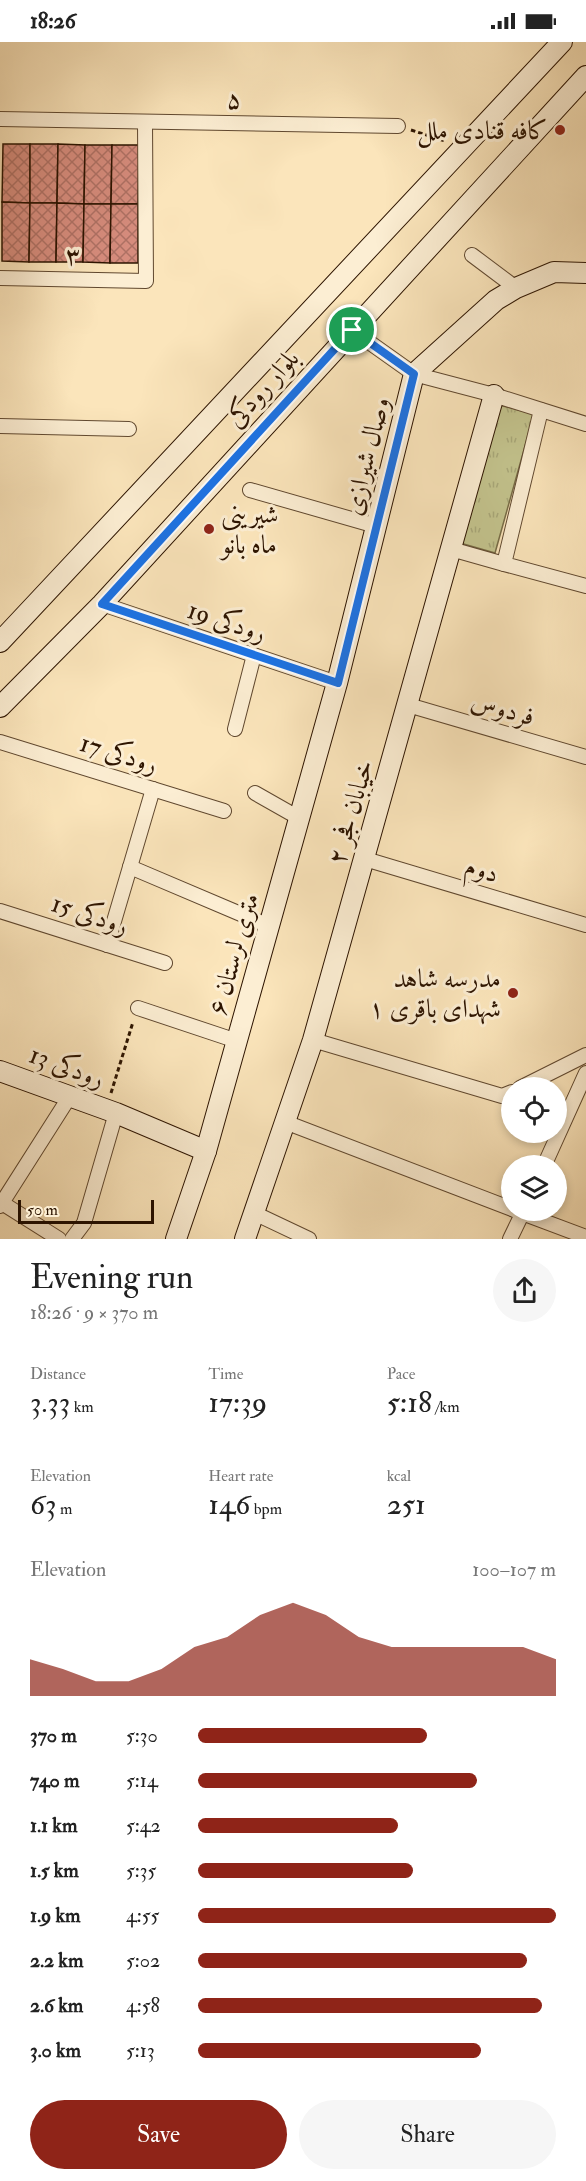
<!DOCTYPE html>
<meta charset="utf-8">
<style>
:root{--surface:#fff;--page:#f6f6f6;--text:#222;--muted:#767676;--accent:#8f2418}
body{margin:0;font-family:"IM FELL Double Pica",Amiri,serif;background:var(--page);color:var(--text);height:100vh;display:flex;flex-direction:column;font-size:22px;white-space:nowrap}
*{box-sizing:border-box;margin:0}
p{font-size:20px;color:var(--muted)}
.icon{flex:none;width:33px;height:33px;fill:none;stroke:currentColor;stroke-width:2;stroke-linecap:round;stroke-linejoin:round}
.map{position:relative;height:1197px;overflow:hidden}
.sheet{display:flex;flex-direction:column;background:var(--surface);flex:1}
.sheet>*{flex:none}
.fabs{position:absolute;left:501px;top:1035px;display:grid;gap:12px}
.fabs a{display:grid;place-items:center;width:66px;height:66px;border-radius:50%;background:var(--surface);box-shadow:0 3px 9px #0003;font-size:30px}
.scale{position:absolute;left:18px;bottom:15px;width:136px;box-sizing:border-box;padding-left:6px;border:3px solid #2d1400;border-top:0;font-size:16px;line-height:21px;white-space:nowrap;color:#2d1400;-webkit-text-stroke:4px #fceed3;paint-order:stroke}
.pin{position:absolute;display:grid;place-items:center;width:51px;height:51px;color:#fff;margin:-26px;border:3px solid #fff;border-radius:50%;box-shadow:0 2px 6px #0007}
.round{display:grid;place-items:center;flex:none;width:63px;height:63px;border-radius:32px;background:var(--page)}
.overview{display:flex;align-items:center;justify-content:space-between;height:102px;padding:0 30px}
h1{font-size:33px;font-weight:600;line-height:45px}
.metrics{display:grid;grid-template-columns:repeat(3,1fr);gap:9px;height:102px;padding:6px 30px}
.metrics div{display:grid;align-content:center}
.metrics b{font-size:30px;font-weight:600}
.metrics small{font-size:16px;font-weight:400}
.metrics p{font-size:16px}
.chart{height:168px;padding:12px 30px}
.chart p{display:flex;justify-content:space-between}
.chart svg{width:100%;height:108px;margin-top:6px;fill:var(--accent);opacity:.7}
.cta{display:flex;gap:12px;margin-top:auto;padding:12px 30px}
.cta a{flex:1;height:69px;border-radius:36px;background:var(--accent);color:#fff;font-size:24px;font-weight:600;line-height:69px;text-align:center}
.cta a+a{background:var(--page);color:var(--text)}
ul{padding:0 30px;list-style:none;font-size:20px}
li{display:grid;grid-template-columns:96px 72px 1fr;align-items:center;height:45px}
li i{height:15px;border-radius:8px;background:var(--accent)}
.status{display:flex;justify-content:space-between;align-items:center;height:42px;padding:0 30px;background:var(--surface);direction:ltr}
.status svg{height:16px;fill:currentColor}
.map>svg:first-child{display:block}
.park{fill:url(#park-tufts);stroke:#786c46;stroke-width:1.5}
.building{fill:url(#building-cross-hatch);stroke:#2d1400;stroke-width:1.5}
.lines{fill:none;stroke-linecap:round;stroke-linejoin:round}
.street-casing{stroke:#60482f;stroke-width:16}
.secondary-casing{stroke:#2d1400;stroke-width:22}
.path{stroke:#2d1400;stroke-width:3;stroke-dasharray:4.5 3;stroke-linecap:butt}
.street{stroke:#fceed3;stroke-width:14}
.secondary{stroke:#fceed3;stroke-width:20}
.route-casing{stroke:#fff;stroke-width:12}
.route{stroke:#1a73e8;stroke-width:8}
.poi-dot{fill:#8f2418;stroke:#fceed3;stroke-width:2}
.labels{text-anchor:middle;stroke-width:6;stroke-linejoin:round;paint-order:stroke}
.street-label{font-size:26px;fill:#2d1400;stroke:#fceed3}
.poi-label{font-size:26px;fill:#2d1400;stroke:#fceed3;text-anchor:end}
</style>
<div class="status"><b>18:26</b><svg viewBox="0 0 49 12"><path d="M0 12V9h3v3zM5 12V6h3v6zM10 12V3h3v9zM15 12V0h3v12zM26 1h20v11H26zM47 4h2v5h-2z"/></svg></div>
<div class="map">
<svg width="586" height="1197" viewBox="0 0 586 1197">
<defs>
<pattern id="park-tufts" width="24" height="20" patternUnits="userSpaceOnUse" patternTransform="scale(1.5)"><rect width="24" height="20" fill="#c3c38d"/><path d="M3 7l-1-3M5 7V3M7 7l1-3M15 17l-1-3M17 17v-4M19 17l1-3" fill="none" stroke="#a8a778"/></pattern>
<pattern id="building-cross-hatch" width="8" height="8" patternUnits="userSpaceOnUse" patternTransform="scale(1.5)"><rect width="8" height="8" fill="#d68c7d"/><path d="M0 0l8 8M0 8l8-8" fill="none" stroke="#ae7164"/></pattern>
</defs>
<rect width="100%" height="100%" fill="#fbe5bb"/>
<filter id="stains"><feTurbulence type="fractalNoise" baseFrequency=".00333" numOctaves="4"/><feColorMatrix values="0 0 0 0 .2 0 0 0 0 .09 0 0 0 0 .02 0 0 0 .5 -.17"/></filter>
<radialGradient id="worn" r=".72"><stop offset=".6" stop-color="#630" stop-opacity="0"/><stop offset="1" stop-color="#630" stop-opacity=".3"/></radialGradient>
<polygon class="park" points="499,363 534,372 495,511 460,501"/>
<g class="building">
<polygon points="3,102 30,102 30,161 2,160"/>
<polygon points="30,102 58,102 57,161 30,161"/>
<polygon points="58,102 85,103 84,162 57,161"/>
<polygon points="85,103 112,103 111,162 84,162"/>
<polygon points="112,103 139,103 138,162 111,162"/>
<polygon points="2,160 30,161 29,220 2,219"/>
<polygon points="30,161 57,161 56,220 29,220"/>
<polygon points="57,161 84,162 83,220 56,220"/>
<polygon points="84,162 111,162 110,221 83,220"/>
<polygon points="111,162 138,162 138,221 110,221"/>
</g>
<g class="lines">
<g class="street-casing">
<g id="street">
<polyline points="0,77 398,84"/>
<polyline points="472,213 516,246"/>
<polyline points="0,236 146,239 145,80"/>
<polyline points="352,288 414,332 494,353 586,382"/>
<polyline points="541,368 504,522 586,544"/>
<polyline points="0,384 129,387"/>
<polyline points="250,448 376,484"/>
<polyline points="451,507 504,522"/>
<polyline points="102,562 337,641"/>
<polyline points="408,663 586,715"/>
<polyline points="235,687 254,613"/>
<polyline points="0,700 224,769"/>
<polyline points="255,751 299,776"/>
<polyline points="365,817 586,883"/>
<polyline points="130,825 269,884"/>
<polyline points="0,869 165,921"/>
<polyline points="107,903 153,747"/>
<polyline points="138,966 237,999"/>
<polyline points="313,998 502,1054 512,1050"/>
<polyline points="520,1046 586,1013"/>
<polyline points="285,1080 512,1167"/>
<polyline points="544,1124 586,1031"/>
<polyline points="2,1161 59,1197"/>
<polyline points="0,1164 70,1054"/>
<polyline points="514,1168 586,1195"/>
<polyline points="254,1171 309,1197"/>
<polyline points="72,1197 84,1181 116,1071"/>
<polyline points="510,1197 524,1168"/>
</g>
</g>
<g class="secondary-casing">
<g id="secondary">
<polyline points="0,600 562,0"/>
<polyline points="0,665 102,562 586,34"/>
<polyline points="0,1029 116,1071 206,1109"/>
<polyline points="176,1197 206,1109 337,641 414,332 496,258 516,246 554,230 586,231"/>
<polyline points="245,1197 313,998 494,353"/>
</g>
</g>
<g class="path">
<polyline points="411,88 445,99"/>
<polyline points="111,1051 133,980"/>
</g>
<use href="#street" class="street"/>
<use href="#secondary" class="secondary"/>
</g>
<g class="lines">
<g class="route-casing">
<polygon id="route" points="352,288 414,332 338,641 102,562"/>
</g>
<use href="#route" class="route"/>
</g>
<g class="poi-dot">
<circle cx="560" cy="88" r="6"/>
<circle cx="209" cy="487" r="6"/>
<circle cx="513" cy="951" r="6"/>
</g>
<g class="labels">
<g class="street-label">
<text transform="translate(234 57) rotate(1)" y="9">۵</text>
<text transform="translate(73 213) rotate(1)" y="9">۳</text>
<text transform="translate(262 346) rotate(-48)" y="9">بلوار رودکی</text>
<text transform="translate(366 414) rotate(-76)" y="9">وصال شیرازی</text>
<text transform="translate(227 579) rotate(18)" y="9">رودکی 19</text>
<text transform="translate(503 666) rotate(16)" y="9">فردوس</text>
<text transform="translate(119 711) rotate(17)" y="9">رودکی 17</text>
<text transform="translate(350 770) rotate(-74)" y="9">خیابان فجر ۲</text>
<text transform="translate(482 827) rotate(17)" y="9">دوم</text>
<text transform="translate(90 872) rotate(18)" y="9">رودکی 15</text>
<text transform="translate(233 912) rotate(-74)" y="9">۶ متری لرستان</text>
<text transform="translate(67 1024) rotate(20)" y="9">رودکی 13</text>
</g>
<g class="poi-label">
<text x="548" y="97">کافه قنادی ملل</text>
<text x="221" y="481" text-anchor="start">شیرینی<tspan x="221" dy="30">ماه بانو</tspan></text>
<text x="501" y="945">مدرسه شاهد<tspan x="501" dy="30">شهدای باقری ۱</tspan></text>
</g>
</g>
<rect width="100%" height="100%" filter="url(#stains)"/>
<rect width="100%" height="100%" fill="url(#worn)"/>
</svg>
<div class="fabs">
<a><svg class="icon" aria-label="locate" viewBox="0 0 24 24"><circle cx="12" cy="12" r="6"/><path d="M12 2v4M12 18v4M2 12h4M18 12h4"/></svg></a>
<a><svg class="icon" aria-label="layers" viewBox="0 0 24 24"><path d="M12 4l9 5-9 5-9-5zM3 14l9 5 9-5"/></svg></a>
</div>
<div class="scale">50 m</div>
<div class="pin" style="left:352px;top:288px;background:#1e9e55"><svg class="icon" aria-label="arrive" viewBox="0 0 24 24"><path d="M6 21V4h12l-3 4 3 4H6"/></svg></div>
</div>
<section class="sheet">
<div class="overview"><div><h1>Evening run</h1><p>18:26 · 9 × 370 m</p></div><a class="round"><svg class="icon" aria-label="share" viewBox="0 0 24 24"><path d="M12 15V3M7 8l5-5 5 5M5 13v7h14v-7"/></svg></a></div>
<div class="metrics">
<div><p>Distance</p><b>3.33<small> km</small></b></div>
<div><p>Time</p><b>17:39</b></div>
<div><p>Pace</p><b>5:18<small> /km</small></b></div>
</div>
<div class="metrics">
<div><p>Elevation</p><b>63<small> m</small></b></div>
<div><p>Heart rate</p><b>146<small> bpm</small></b></div>
<div><p>kcal</p><b>251</b></div>
</div>
<div class="chart"><p><span>Elevation</span>100–107 m</p>
<svg viewBox="0 0 160 44" preserveAspectRatio="none"><path d="M0 44V29L10 33L20 38L30 38L40 33L50 24L60 20L70 11L80 6L90 11L100 20L110 24L120 24L130 24L140 24L150 24L160 29V44z"/></svg>
</div>
<ul>
<li><b>370 m</b>5:30<i style="width:64%"></i></li>
<li><b>740 m</b>5:14<i style="width:78%"></i></li>
<li><b>1.1 km</b>5:42<i style="width:56%"></i></li>
<li><b>1.5 km</b>5:35<i style="width:60%"></i></li>
<li><b>1.9 km</b>4:55<i style="width:100%"></i></li>
<li><b>2.2 km</b>5:02<i style="width:92%"></i></li>
<li><b>2.6 km</b>4:58<i style="width:96%"></i></li>
<li><b>3.0 km</b>5:13<i style="width:79%"></i></li>
</ul>
<div class="cta"><a>Save</a><a>Share</a></div>
</section>
